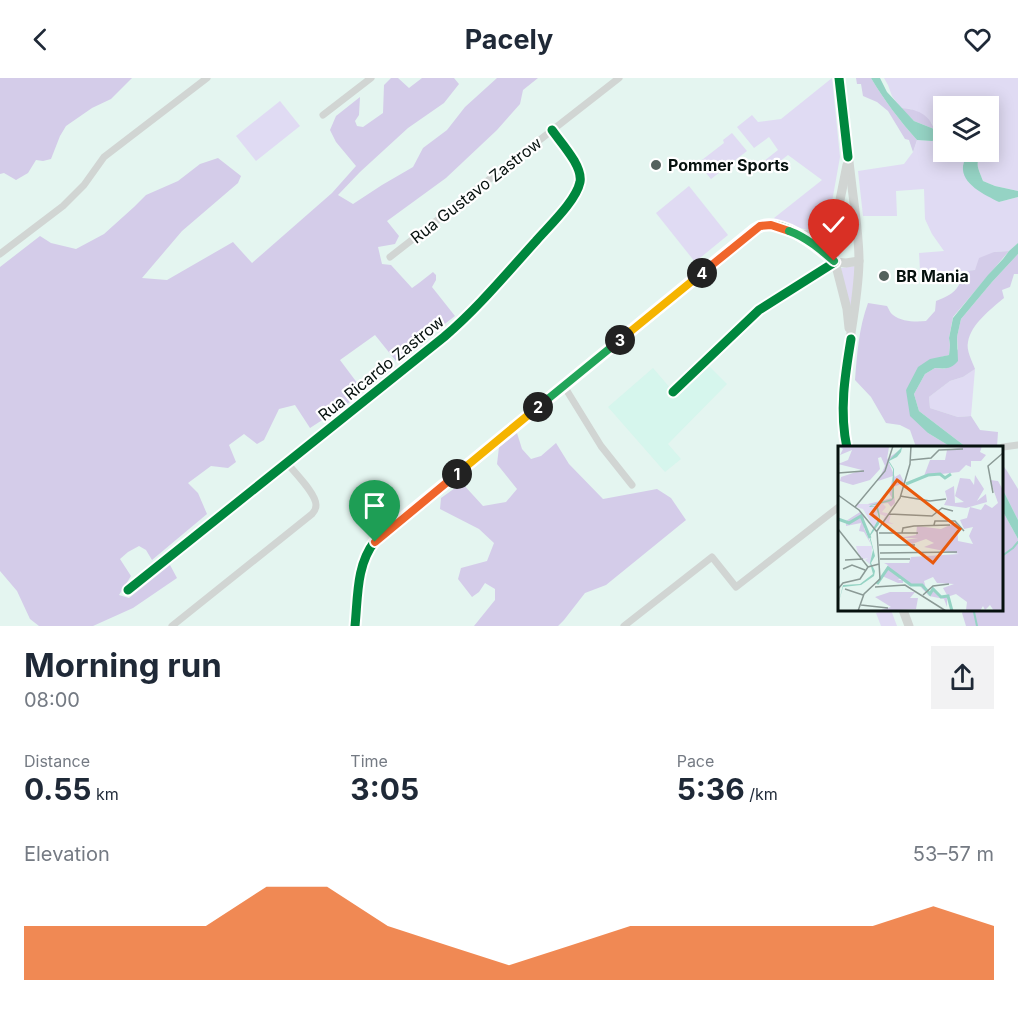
<!DOCTYPE html>
<meta charset="utf-8">
<style>
:root{--surface:#fff;--page:#f2f2f3;--text:#1f2937;--muted:#747a83;--accent:#ea580c}
body{margin:0;font-family:Inter,sans-serif;background:var(--page);color:var(--text);height:100vh;display:flex;flex-direction:column;font-size:22px;white-space:nowrap}
*{box-sizing:border-box;margin:0}
p{font-size:20px;color:var(--muted)}
.icon{flex:none;width:33px;height:33px;fill:none;stroke:currentColor;stroke-width:2;stroke-linecap:round;stroke-linejoin:round}
.map{position:relative;height:548px;overflow:hidden}
.details{display:flex;flex-direction:column;background:var(--surface);flex:1}
.details>*{flex:none}
.fabs{position:absolute;left:933px;top:18px;display:grid;gap:12px}
.fabs a{display:grid;place-items:center;width:66px;height:66px;border-radius:0px;background:var(--surface);box-shadow:0 3px 15px #0003;font-size:30px}
.pin{position:absolute;display:grid;place-items:center;width:51px;height:51px;color:#fff;margin:-62px -26px;border-radius:50% 50% 50% 0;rotate:-45deg;box-shadow:0 0 6px #0007}
.pin .icon{rotate:45deg}
.km{position:absolute;width:30px;height:30px;margin:-15px;border-radius:50%;background:#222;color:#fff;font-size:16px;line-height:30px;text-align:center}
.round{display:grid;place-items:center;flex:none;width:63px;height:63px;border-radius:0px;background:var(--page)}
.head{display:flex;align-items:center;justify-content:space-between;height:102px;padding:0 24px}
h1{font-size:33px;font-weight:700;line-height:45px}
.figures{display:grid;grid-template-columns:repeat(3,1fr);gap:9px;height:102px;padding:6px 24px}
.figures div{display:grid;align-content:center}
.figures b{font-size:30px;font-weight:700}
.figures small{font-size:16px;font-weight:400}
.figures p{font-size:16px}
.chart{height:168px;padding:12px 24px}
.chart p{display:flex;justify-content:space-between}
.chart svg{width:100%;height:108px;margin-top:6px;fill:var(--accent);opacity:.7}
header{display:flex;justify-content:space-between;align-items:center;height:78px;padding:0 24px;background:var(--surface);font-size:27px;font-weight:700}
.map>svg:first-child{display:block}
.built{fill:#d6f6ed}
.green{fill:#e0dbf3}
.forest{fill:#d4cce9}
.water{fill:#95d3c4}
.lines{fill:none;stroke-linecap:round;stroke-linejoin:round}
.stream{stroke:#95d3c4;stroke-width:2}
.minor{stroke:#d1d5d3;stroke-width:7}
.major{stroke:#d1d5d3;stroke-width:9}
.cycleway-casing{stroke:#fff;stroke-width:13}
.cycleway{stroke:#00873e;stroke-width:9}
.split-1-casing{stroke:#fff;stroke-width:12}
.split-2-casing{stroke:#fff;stroke-width:12}
.split-3-casing{stroke:#fff;stroke-width:12}
.split-4-casing{stroke:#fff;stroke-width:12}
.split-5-casing{stroke:#fff;stroke-width:12}
.split-6-casing{stroke:#fff;stroke-width:12}
.split-1{stroke:#f0652b;stroke-width:8}
.split-2{stroke:#f5b400;stroke-width:8}
.split-3{stroke:#22a559;stroke-width:8}
.split-4{stroke:#f5b400;stroke-width:8}
.split-5{stroke:#f0652b;stroke-width:8}
.split-6{stroke:#22a559;stroke-width:8}
.poi-dot{fill:#54615d;stroke:#fff;stroke-width:2}
.labels{text-anchor:middle;stroke-width:4.5;stroke-linejoin:round;paint-order:stroke}
.poi-label{font-size:16px;font-weight:bold;fill:#06110e;stroke:#fff;text-anchor:start}
.street-label{font-size:16px;fill:#06110e;stroke:#fff}
.inset-river{fill:none;stroke:#95d3c4;stroke-width:3}
.inset-road{fill:none;stroke:#8b9a96;stroke-width:1.5}
.view{fill:#e8590c;fill-opacity:0.15;stroke:#e8590c;stroke-width:3}
.inset-edge{fill:none;stroke:#06110e;stroke-width:3}
</style>
<header><svg class="icon" aria-label="back" viewBox="0 0 24 24"><path d="M15 5l-7 7 7 7"/></svg>Pacely<svg class="icon" aria-label="heart" viewBox="0 0 24 24"><path d="M12 20l-8-8c-3-5 5-10 8-4 3-6 11-1 8 4z"/></svg></header>
<div class="map">
<svg width="1018" height="548" viewBox="0 0 1018 548">
<rect width="100%" height="100%" fill="#e4f5f0"/>
<polygon class="built" points="707,286 727,306 668,366 681,381 665,394 608,329 653,290 677,318"/>
<g class="green">
<polygon points="832,0 840,79 830,135 824,143 819,148 807,152 777,143 774,140 822,102 788,77 770,91 764,83 778,72 769,59 754,70 737,49 752,37 758,44 781,41"/>
<path d="M884,0H1018V113L995,108L983,103C978,89 975,88 981,74H988V28H944L943,48L934,51L932,45L911,31L901,30L892,18L888,7Z"/>
<polygon points="280,23 300,48 256,83 236,58"/>
<polygon points="732,55 747,73 711,101 698,85 724,65 723,62"/>
<polygon points="943,60 944,74 967,74 963,90 969,105 999,124 1018,119 1018,165 1009,173 994,174 975,192 964,193 920,193 919,175 944,173 932,156 925,141 924,111 896,113 897,138 863,138 858,93 904,86 913,74 917,62 932,63"/>
<polygon points="689,108 728,157 695,184 656,135"/>
<polygon points="855,188 853,229 849,230 841,190"/>
<polygon points="975,291 971,338 958,339 930,330 929,319 950,303 963,299"/>
<polygon points="884,532 891,532 897,548 881,548 876,535"/>
</g>
<g class="forest">
<polygon points="0,0 132,0 111,21 92,30 66,48 60,58 51,81 43,83 36,82 28,95 16,102 4,95 0,96"/>
<path d="M391,0H398L409,10L422,0H454L459,6L444,25L408,50L360,94L338,117L353,126L382,107L413,89L423,70L447,52L465,29L497,0H538L523,12L520,26L497,52L446,100L387,143L399,158L395,166L378,169L382,186L391,187L412,210L419,205L433,194L436,197V202L432,209L455,238C435,253 416,269 396,283L375,257L340,282L361,310L353,322L310,350L295,327L279,331L264,362L257,366L244,356L229,367L236,384L228,390L211,388L188,405L198,415L207,436L152,482L146,472L139,468L128,474L120,481L131,498L119,517L129,520L170,487L177,500L133,530L93,548H39L30,541L17,513L0,493V189L40,158L51,165L76,171L104,156L134,129L146,117L178,103L200,86L218,80L241,98L238,105L182,153L142,200L167,202L233,164L252,185L332,115L356,88L336,64L330,52L336,38L360,19L359,37L355,43L357,48L363,49L383,35L384,7Z"/>
<path d="M856,0H871C884,22 900,43 917,62L913,74L909,62L905,61L888,33L877,24L863,18L861,6H857Z"/>
<path d="M901,30C916,31 929,36 934,51L914,43Z"/>
<path d="M1009,173L953,239L949,260L950,267L949,277L941,279L906,312L928,355L951,369H916L910,352L900,347L886,345L871,319L855,302C857,276 859,249 868,225L887,228C889,231 890,235 893,237C902,244 916,244 926,243L935,233L936,223C954,216 959,212 964,193L975,192L979,180L994,174Z"/>
<path d="M1018,176V196H1014L1010,209L1002,212L1004,220C991,231 971,246 968,264C966,272 972,283 975,291L963,299L950,303L929,319L930,330L958,339L971,338L980,352L998,354L997,369H966L919,333L914,316L925,296L935,290L945,291L958,271L957,259L961,241L992,204Z"/>
<polygon points="517,355 522,371 531,381 541,378 556,365 569,386 603,421 657,411 671,420 686,442 606,507 585,515 564,542 558,548 474,548 495,522 495,511 485,505 479,514 472,519 458,501 461,490 487,483 494,465 479,451 440,431 441,420 462,405 483,428 506,424 517,411 497,386 499,369"/>
<polygon points="1002,386 1007,393 1018,411 1018,442 1002,410"/>
<polygon points="1002,432 1018,461 1018,548 966,548 962,535 964,532 1002,532 1002,452 1004,447 1002,442"/>
</g>
<g class="water">
<path d="M871,0H880L887,14L914,43L934,51L943,48V60L932,63L917,62C900,43 884,22 871,0Z"/>
<path d="M967,74H981C975,88 978,89 983,103L995,108L1018,113V119L999,124C985,117 961,106 963,88C964,83 966,78 967,74Z"/>
<path d="M1018,165V176L992,204L961,241L957,259L958,283C951,291 946,291 935,290L925,296L914,316L919,333L966,369H951L928,355L910,338L906,312L918,289L930,281L949,277L950,267L949,260L953,240L988,197L1003,181L1009,173Z"/>
<polygon points="1002,410 1018,442 1018,461 1002,432"/>
</g>
<g class="lines">
<g class="stream">
<polyline points="1002,478 1013,470 1018,464"/>
<polyline points="975,532 974,534 977,548"/>
</g>
<g class="minor">
<polyline points="323,37 371,0"/>
<path d="M798,155C817,158 823,152 835,139"/>
<polyline points="0,176 63,128 84,107 104,79 207,0"/>
<polyline points="390,179 619,0"/>
<polyline points="564,308 601,368 632,407"/>
<polyline points="1003,369 1018,367"/>
<path d="M128,512L444,259C478,230 506,196 536,163C549,148 576,123 580,104C583,88 561,65 552,52"/>
<path d="M172,548L312,436C315,433 316,431 316,427C316,415 294,394 287,385"/>
<path d="M355,548C358,519 356,487 375,463L755,151C778,135 818,169 835,184L759,232L673,314"/>
<polyline points="624,548 712,479 736,509 840,428"/>
</g>
<g class="major">
<path d="M839,0C843,36 848,73 852,109C855,134 859,158 859,183C858,245 834,307 847,370"/>
<polyline points="847,87 832,162 835,184 847,231 849,250"/>
<polyline points="835,184 846,185 859,183"/>
<polyline points="903,532 909,548"/>
</g>
<g class="cycleway-casing">
<g id="cycleway">
<polyline points="839,0 848,79"/>
<path d="M847,370C839,333 845,297 851,261"/>
<path d="M128,512L444,259C478,230 506,196 536,163C549,148 576,123 580,104C583,88 561,65 552,52"/>
<path d="M355,548C358,519 356,487 375,463L755,151C778,135 818,169 835,184L759,232L673,314"/>
</g>
</g>
<use href="#cycleway" class="cycleway"/>
</g>
<g class="lines">
<g class="split-1-casing">
<polyline id="split-1" points="375,464 457,396"/>
</g>
<g class="split-2-casing">
<polyline id="split-2" points="457,396 538,329"/>
</g>
<g class="split-3-casing">
<polyline id="split-3" points="538,329 620,262"/>
</g>
<g class="split-4-casing">
<polyline id="split-4" points="620,262 702,195"/>
</g>
<g class="split-5-casing">
<polyline id="split-5" points="702,195 760,148 771,147 789,153"/>
</g>
<g class="split-6-casing">
<path id="split-6" d="M789,153C806,159 821,172 834,183"/>
</g>
<use href="#split-1" class="split-1"/>
<use href="#split-2" class="split-2"/>
<use href="#split-3" class="split-3"/>
<use href="#split-4" class="split-4"/>
<use href="#split-5" class="split-5"/>
<use href="#split-6" class="split-6"/>
</g>
<g class="poi-dot">
<circle cx="656" cy="87" r="6"/>
<circle cx="884" cy="198" r="6"/>
</g>
<g class="labels">
<g class="poi-label">
<text x="668" y="93">Pommer Sports</text>
<text x="896" y="204">BR Mania</text>
</g>
<g class="street-label">
<text transform="translate(476 112) rotate(-38)" y="6">Rua Gustavo Zastrow</text>
<text transform="translate(381 290) rotate(-39)" y="6">Rua Ricardo Zastrow</text>
</g>
</g>
<g transform="translate(838 368)">
<rect width="165" height="165" fill="#e4f5f0"/>
<path d="M20,58H45L48,61L44,66L53,68L51,76L56,78L45,77L42,81L47,70L39,67L41,75L36,82L25,63L18,61ZM18,100H34L33,119L27,114L30,112L25,113L20,107Z" fill="#e0dbf3"/>
<path d="M0,0L51,1L49,13L66,1L50,15L57,31L62,28L65,34L66,37L55,41L57,57L53,61L50,57L32,59L30,58L54,52L51,47L55,30L40,35L47,20L43,11L40,12L42,23L32,34L15,39L2,35L3,31L24,24L0,18L10,14L14,4L2,9L5,3ZM129,0H144L142,6L148,9L143,15H133V21L128,19L121,26L86,30L92,14H107L109,4ZM137,29L146,43L139,55L148,48L149,56L128,62L106,59L109,53L107,45L116,40L117,57L126,56L117,50L122,32L132,33L136,39ZM152,34L160,35L165,44V165H156L152,159L147,164L145,160L142,165L128,164L129,156L118,148L109,151V161L106,153L91,150L80,138L71,140L64,131L60,134H65V137H60L44,130L50,119L46,117H71L73,111L121,108L86,101L96,97L88,93L74,98L67,94L80,92H61L78,89L79,80L103,83L119,76L120,95L135,98L131,90L135,81L126,83L122,74L129,72L132,61L143,64L147,58L154,62L160,57ZM95,131L99,137L116,138L105,142L109,149L101,151L95,143L89,147L86,135ZM22,66L26,70V82L34,100L26,86L21,85L23,77L8,80V75ZM52,146H77L72,152H80L78,163L39,165L53,161L37,151Z" fill="#d4cce9" fill-rule="evenodd"/>
<path d="M64,1L63,6L59,11L51,15L56,23V52L53,55L32,60L40,61L42,70L41,78L32,90L37,110L33,117L37,125L36,130L23,139L5,141L0,159L5,139L22,138L35,128L32,117L35,104L31,90L41,72L38,61H31L33,59L54,53L55,23L50,15Z" fill="#95d3c4"/>
<path class="inset-river" d="M68,38L90,29L102,28L107,32L113,28M0,73L11,77L23,70L32,92M39,138L50,122L73,139H84L92,148L95,143L103,151L110,150L114,165"/>
<path class="inset-road" d="M73,14L93,12L101,4L125,3M0,27L26,25M155,47L150,20L165,7M0,49L21,64L39,86M62,50L92,55L108,53M17,61L47,25L55,0M51,68L94,70L104,62L115,65M96,79L97,75H117L126,85M0,83L30,121M41,87H80M64,87L65,82L76,80L112,79M41,99H77M42,107L119,106M42,113H72M7,114L25,113M5,123L14,119L27,124M37,141L67,139L108,165M0,143L5,137L22,133L30,121L41,118M7,143L25,149M85,149L95,140L111,138M23,159L50,162M20,165L26,148L42,133L39,85L62,52L72,18L73,0"/>
<path class="view" d="M59,34L122,83L95,117L33,68Z"/>
<rect width="165" height="165" class="inset-edge"/>
</g>
</svg>
<div class="fabs">
<a><svg class="icon" aria-label="layers" viewBox="0 0 24 24"><path d="M12 4l9 5-9 5-9-5zM3 14l9 5 9-5"/></svg></a>
</div>
<div class="pin" style="left:375px;top:464px;background:#1e9e55"><svg class="icon" aria-label="arrive" viewBox="0 0 24 24"><path d="M6 21V4h12l-3 4 3 4H6"/></svg></div>
<div class="pin" style="left:834px;top:183px;background:#d93025"><svg class="icon" aria-label="check" viewBox="0 0 24 24"><path d="M5 12l5 5 9-10"/></svg></div>
<b class="km" style="left:457px;top:396px">1</b>
<b class="km" style="left:538px;top:329px">2</b>
<b class="km" style="left:620px;top:262px">3</b>
<b class="km" style="left:702px;top:195px">4</b>
</div>
<section class="details">
<div class="head"><div><h1>Morning run</h1><p>08:00</p></div><a class="round"><svg class="icon" aria-label="share" viewBox="0 0 24 24"><path d="M12 15V3M7 8l5-5 5 5M5 13v7h14v-7"/></svg></a></div>
<div class="figures">
<div><p>Distance</p><b>0.55<small> km</small></b></div>
<div><p>Time</p><b>3:05</b></div>
<div><p>Pace</p><b>5:36<small> /km</small></b></div>
</div>
<div class="chart"><p><span>Elevation</span>53–57 m</p>
<svg viewBox="0 0 160 44" preserveAspectRatio="none"><path d="M0 44V22L10 22L20 22L30 22L40 6L50 6L60 22L70 30L80 38L90 30L100 22L110 22L120 22L130 22L140 22L150 14L160 22V44z"/></svg>
</div>
</section>
